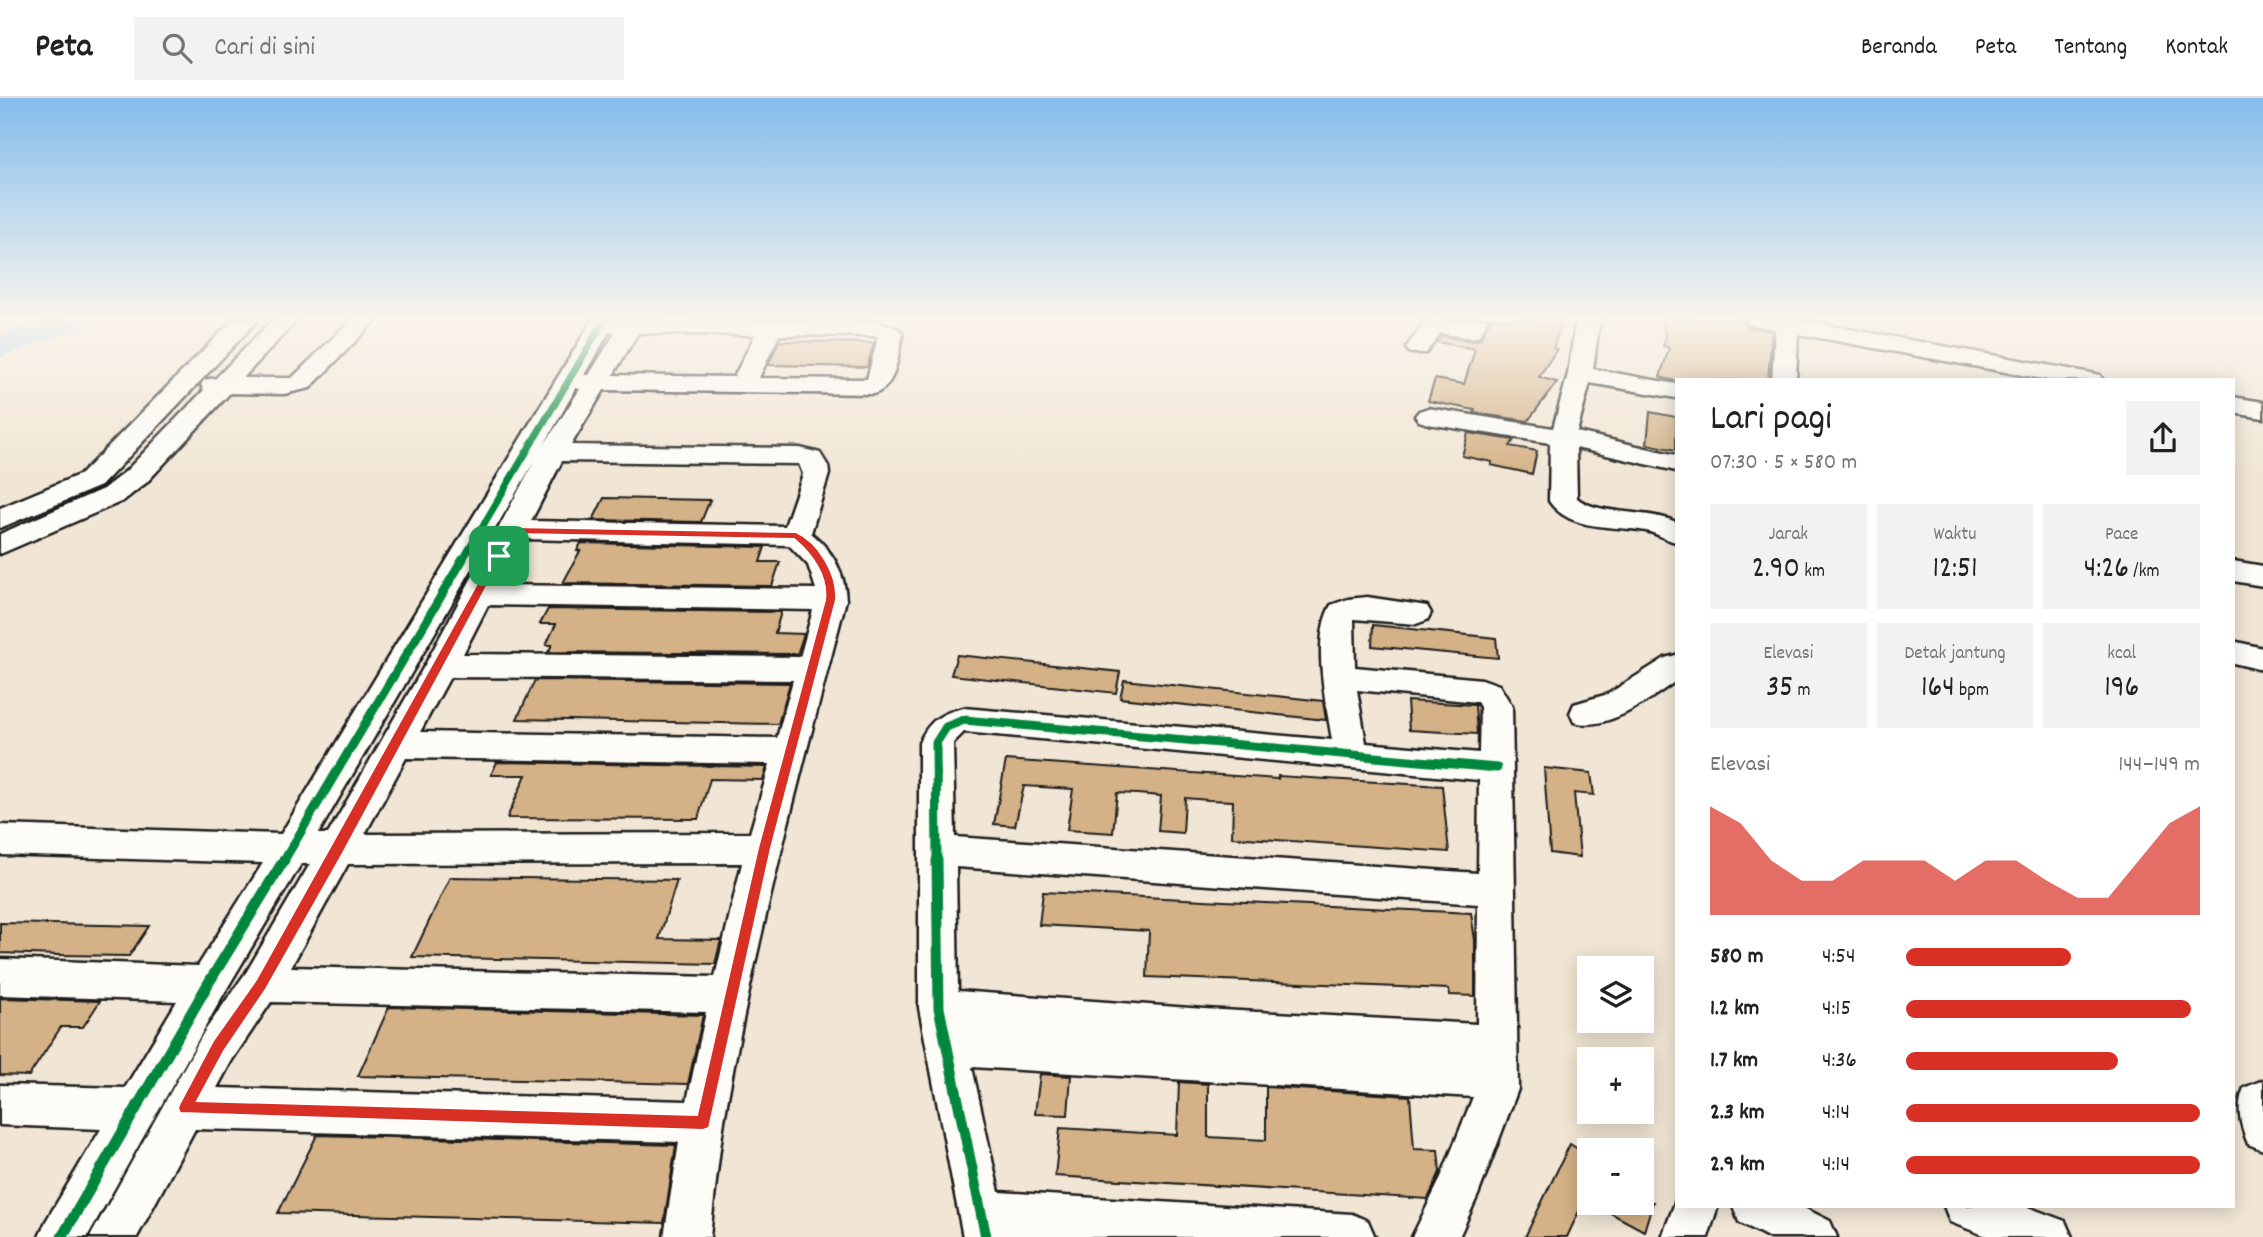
<!DOCTYPE html>
<html lang="id">
<meta charset="utf-8">
<style>
:root{--surface:#fff;--page:#f2f2f2;--text:#222;--muted:#767676;--line:#e0e0e0;--accent:#d93025}
body{margin:0;font-family:Dekko,sans-serif;background:var(--page);color:var(--text);height:100vh;display:flex;flex-direction:column;font-size:26px;white-space:nowrap}
*{box-sizing:border-box;margin:0}
p{font-size:23px;color:var(--muted)}
.icon{flex:none;width:38px;height:38px;fill:none;stroke:currentColor;stroke-width:2;stroke-linecap:round;stroke-linejoin:round}
.map{position:relative;flex:1;overflow:hidden}
.side{position:absolute;left:1675px;top:280px;width:560px;height:830px;display:flex;flex-direction:column;background:var(--surface);border-radius:0px;box-shadow:0 4px 18px #0003}
.side>*{flex:none}
.controls{position:absolute;left:1577px;top:858px;display:grid;gap:14px}
.controls a{display:grid;place-items:center;width:77px;height:77px;border-radius:0px;background:var(--surface);box-shadow:0 4px 18px #0003;font-size:35px}
.pin{position:absolute;display:grid;place-items:center;width:60px;height:60px;color:#fff;margin:-30px;border-radius:14px;box-shadow:0 4px 10px #0006}
.round{display:grid;place-items:center;flex:none;width:74px;height:74px;border-radius:0px;background:var(--page)}
.summary{display:flex;align-items:center;justify-content:space-between;height:119px;padding:0 35px}
h1{font-size:38px;font-weight:600;line-height:52px}
.stats{display:grid;grid-template-columns:repeat(3,1fr);gap:10px;height:119px;padding:7px 35px}
.stats div{display:grid;align-content:center;border-radius:0px;background:var(--page);text-align:center}
.stats b{font-size:30px;font-weight:600}
.stats small{font-size:19px;font-weight:400}
.stats p{font-size:19px}
.chart{height:196px;padding:14px 35px}
.chart p{display:flex;justify-content:space-between}
.chart svg{width:100%;height:126px;margin-top:7px;fill:var(--accent);opacity:.7}
ul{padding:0 35px;list-style:none;font-size:23px}
li{display:grid;grid-template-columns:112px 84px 1fr;align-items:center;height:52px}
li i{height:18px;border-radius:9px;background:var(--accent)}
header{display:flex;align-items:center;gap:42px;box-sizing:border-box;height:98px;padding:0 35px;background:var(--surface);border-bottom:2px solid var(--line)}
header strong{font-size:33px}
nav{display:flex;gap:38px;margin-inline-start:auto;font-size:24px}
.search{width:490px;height:63px;background:var(--page);display:flex;align-items:center;gap:18px;box-sizing:border-box;padding:0 24px;border-radius:0px;color:var(--muted);font-size:26px}
.map>svg:first-child{display:block}
.lines{fill:none;stroke-linecap:round;stroke-linejoin:round}
.river{fill:#94cbf3;fill-rule:evenodd}
.building{fill:#d4b186;stroke:#1c1c1c;stroke-width:2}
.minor-casing{stroke:#1c1c1c;stroke-width:5}
.minor{fill:#fdfcf7;fill-rule:evenodd}
.cycleway-far2-casing{stroke:#fdfcf7;stroke-width:10}
.cycleway-far1-casing{stroke:#fdfcf7;stroke-width:13}
.cycleway-casing{stroke:#fdfcf7;stroke-width:16}
.cycleway-far2{stroke:#00873e;stroke-width:7}
.cycleway-far1{stroke:#00873e;stroke-width:9}
.cycleway{stroke:#00873e;stroke-width:11}
.route{fill:#d93025;stroke:#fff;stroke-width:2;fill-rule:evenodd}
</style>
<header>
<strong>Peta</strong>
<div class="search"><svg class="icon" aria-label="search" viewBox="0 0 24 24"><circle cx="10" cy="10" r="6"/><path d="M15 15l6 6"/></svg>Cari di sini</div>
<nav><a>Beranda</a><a>Peta</a><a>Tentang</a><a>Kontak</a></nav>
</header>
<div class="map">
<svg width="2263" height="1139" viewBox="0 0 2263 1139">
<rect width="100%" height="100%" fill="#f1e6d5"/>
<filter id="ink" filterUnits="userSpaceOnUse"><feTurbulence type="fractalNoise" baseFrequency=".0143" numOctaves="2"/><feDisplacementMap in="SourceGraphic" scale="14" xChannelSelector="R" yChannelSelector="G"/><feConvolveMatrix kernelMatrix="1 2 1 2 8 2 1 2 1" color-interpolation-filters="sRGB"/></filter>
<g filter="url(#ink)">
<g class="lines">
<polygon class="river" points="46,221 89,221 85,228 0,259 0,238"/>
</g>
<g class="building">
<polygon points="1491,221 1563,221 1553,250 1557,251 1539,279 1557,284 1528,323 1474,315 1475,312 1428,303 1435,281 1464,286 1475,251 1437,244 1441,238 1471,243 1480,241"/>
<polygon points="1662,221 1741,221 1748,229 1772,233 1768,282 1671,282 1660,279 1669,250 1663,248 1666,239"/>
<polygon points="779,243 874,245 867,269 768,267"/>
<polygon points="1650,314 1676,319 1676,352 1647,346"/>
<polygon points="1468,335 1514,342 1510,348 1537,353 1532,376 1491,367 1492,364 1462,358"/>
<polygon points="604,400 710,402 701,424 593,422"/>
<polygon points="581,445 765,449 760,464 780,464 772,488 563,485 580,453 577,453"/>
<polygon points="548,511 781,514 775,535 804,536 797,556 548,554 552,547 546,547 556,526 540,526"/>
<polygon points="1373,527 1496,540 1498,560 1372,548"/>
<polygon points="957,557 1063,568 1120,574 1116,595 951,577"/>
<polygon points="535,582 790,585 778,626 517,621"/>
<polygon points="1124,582 1323,603 1326,622 1120,600"/>
<polygon points="1407,603 1475,607 1477,636 1409,632"/>
<polygon points="1006,662 1278,681 1278,678 1442,688 1449,754 1232,739 1233,703 1209,702 1185,700 1183,735 1158,733 1161,698 1137,696 1117,695 1113,735 1067,732 1073,691 1024,688 1015,728 994,726"/>
<polygon points="497,664 767,669 763,682 710,681 698,721 507,720 526,677 491,677"/>
<polygon points="1544,670 1591,675 1594,697 1574,695 1580,759 1550,755"/>
<polygon points="450,779 677,782 659,841 721,842 715,866 412,859"/>
<polygon points="1043,794 1471,815 1475,842 1475,898 1450,897 1449,891 1147,879 1149,833 1039,827"/>
<polygon points="0,825 102,827 149,828 129,858 58,857 0,855"/>
<polygon points="0,900 100,903 83,929 61,929 29,978 0,977"/>
<polygon points="389,909 703,917 688,986 358,978"/>
<polygon points="1040,976 1071,978 1068,1017 1035,1016"/>
<polygon points="1179,984 1208,986 1208,1039 1266,1042 1266,989 1410,998 1414,1051 1438,1052 1440,1074 1428,1101 1055,1078 1060,1030 1177,1037"/>
<polygon points="317,1037 676,1047 664,1125 278,1115"/>
<polygon points="1570,1046 1589,1058 1589,1092 1567,1139 1525,1139"/>
<polygon points="1590,1104 1653,1104 1644,1133"/>
</g>
<g class="lines">
<g class="minor-casing">
<g id="minor">
<polygon points="234,221 259,221 101,388 0,430 0,410 81,376"/>
<polygon points="273,221 298,221 243,280 292,280 352,221 377,221 310,290 284,296 230,295 146,385 123,403 0,456 0,436 103,391 126,373 204,292 201,287 204,282 216,280"/>
<path d="M593,221L878,224L899,231L903,236C897,257 897,291 873,296L604,292L571,347L800,350L820,355L828,368L829,376L811,435C832,452 845,475 846,502C801,674 754,847 724,1023C718,1061 714,1101 710,1139H664L679,1044L195,1031L137,1139H90L204,934L247,873L310,766H301L222,899L87,1139H39L46,1123L101,1031L0,1027V987L125,990L177,903L0,897V861L198,868L263,765L0,757V727L281,736ZM609,234L615,235L589,277H584ZM638,235L755,237L734,279L613,277ZM779,237L875,238L878,239L867,281L759,280ZM576,290L580,291L544,347ZM535,362L426,565L328,736H318ZM562,363L799,366L803,376L785,428L531,423ZM522,441L789,447L808,467L816,491L498,487ZM488,507L813,512L800,559L463,556ZM450,579L793,582L777,640L420,634ZM406,660L770,666L750,735L365,736ZM742,765L715,879L291,869L348,766ZM271,904L706,914L687,1003L217,990L232,962Z"/>
<polygon points="1440,221 1463,225 1464,221 1488,221 1479,238 1471,240 1440,235 1426,255 1410,255 1406,250 1426,222"/>
<path d="M1576,221H1600L1593,271L1676,286V300L1590,285L1577,334L1676,357V373L1576,350L1577,400C1598,418 1647,411 1676,424V444C1666,442 1656,435 1646,433C1614,427 1570,434 1549,403L1550,345L1428,326L1419,323L1415,318L1419,313L1428,310L1553,330L1568,276Z"/>
<polygon points="1744,221 1794,221 2091,275 2100,277 2103,282 2049,282 1798,236 1796,282 1772,282 1775,231 1748,226"/>
<polygon points="2233,299 2263,304 2263,320 2233,315"/>
<polygon points="2233,463 2263,468 2263,488 2233,483"/>
<path d="M1367,499L1427,508L1431,515L1427,522L1416,526L1354,521L1355,569L1482,581L1499,587L1512,608L1518,991L1478,1097L1459,1139H1412L1439,1084L1473,999L972,969L999,1094L1352,1116L1368,1123L1375,1139H963L919,910V645C929,622 941,615 964,610L1332,642C1326,604 1311,541 1331,507L1348,501ZM1357,592L1477,604L1480,609L1479,655L1366,645ZM964,634L1479,682L1478,775L955,739L953,645ZM956,769L1478,806L1477,926L1204,911L958,893Z"/>
<polygon points="2233,543 2263,550 2263,572 2233,565"/>
<path d="M1676,557V583C1650,601 1607,634 1574,624L1570,615L1574,606L1608,596L1665,560Z"/>
<path d="M2263,982V1052L2248,1046C2240,1026 2236,1009 2244,990Z"/>
<polygon points="1676,1102 1676,1108 1718,1108 1708,1139 1662,1139"/>
<polygon points="1733,1108 1800,1108 1830,1123 1837,1139 1768,1139 1739,1124"/>
<polygon points="1944,1108 2025,1108 2065,1123 2072,1139 1989,1139 1950,1124"/>
</g>
</g>
<use href="#minor" class="minor"/>
<g class="cycleway-far2-casing">
<polyline id="cycleway-far2" points="462,463 605,221"/>
</g>
<g class="cycleway-far1-casing">
<g id="cycleway-far1">
<polyline points="283,764 463,461"/>
<polyline points="937,764 936,645 946,629 964,622 1497,670"/>
</g>
</g>
<g class="cycleway-casing">
<g id="cycleway">
<polyline points="937,762 939,910 986,1139"/>
<polyline points="62,1139 208,886 284,762"/>
</g>
</g>
<use href="#cycleway-far2" class="cycleway-far2"/>
<use href="#cycleway-far1" class="cycleway-far1"/>
<use href="#cycleway" class="cycleway"/>
</g>
</g>
<linearGradient id="sky" x2="0" y2="1"><stop stop-color="#86bdec"/><stop offset="0.58" stop-color="#f9f4ec"/><stop offset="1" stop-color="#f9f4ec" stop-opacity="0"/></linearGradient>
<rect width="2263" height="380" fill="url(#sky)"/>
<path class="route" d="M512,429L796,434C819,444 838,477 836,502L771,750L709,1030L703,1032L180,1015L178,1010L180,1005L213,943L256,882L507,432ZM515,436L794,441C812,456 828,478 825,502L758,750L697,1017L197,1003L224,953L266,891L343,755Z"/>
</svg>
<div class="controls">
<a><svg class="icon" aria-label="layers" viewBox="0 0 24 24"><path d="M12 4l9 5-9 5-9-5zM3 14l9 5 9-5"/></svg></a>
<a>+</a>
<a>−</a>
</div>
<div class="pin" style="left:499px;top:458px;background:#1e9e55"><svg class="icon" aria-label="arrive" viewBox="0 0 24 24"><path d="M6 21V4h12l-3 4 3 4H6"/></svg></div>
<section class="side">
<div class="summary"><div><h1>Lari pagi</h1><p>07:30 · 5 × 580 m</p></div><a class="round"><svg class="icon" aria-label="share" viewBox="0 0 24 24"><path d="M12 15V3M7 8l5-5 5 5M5 13v7h14v-7"/></svg></a></div>
<div class="stats">
<div><p>Jarak</p><b>2.90<small> km</small></b></div>
<div><p>Waktu</p><b>12:51</b></div>
<div><p>Pace</p><b>4:26<small> /km</small></b></div>
</div>
<div class="stats">
<div><p>Elevasi</p><b>35<small> m</small></b></div>
<div><p>Detak jantung</p><b>164<small> bpm</small></b></div>
<div><p>kcal</p><b>196</b></div>
</div>
<div class="chart"><p><span>Elevasi</span>144–149 m</p>
<svg viewBox="0 0 160 44" preserveAspectRatio="none"><path d="M0 44V6L10 12L20 25L30 32L40 32L50 25L60 25L70 25L80 32L90 25L100 25L110 32L120 38L130 38L140 25L150 12L160 6V44z"/></svg>
</div>
<ul>
<li><b>580 m</b>4:54<i style="width:56%"></i></li>
<li><b>1.2 km</b>4:15<i style="width:97%"></i></li>
<li><b>1.7 km</b>4:36<i style="width:72%"></i></li>
<li><b>2.3 km</b>4:14<i style="width:100%"></i></li>
<li><b>2.9 km</b>4:14<i style="width:100%"></i></li>
</ul>
</section>
</div>
